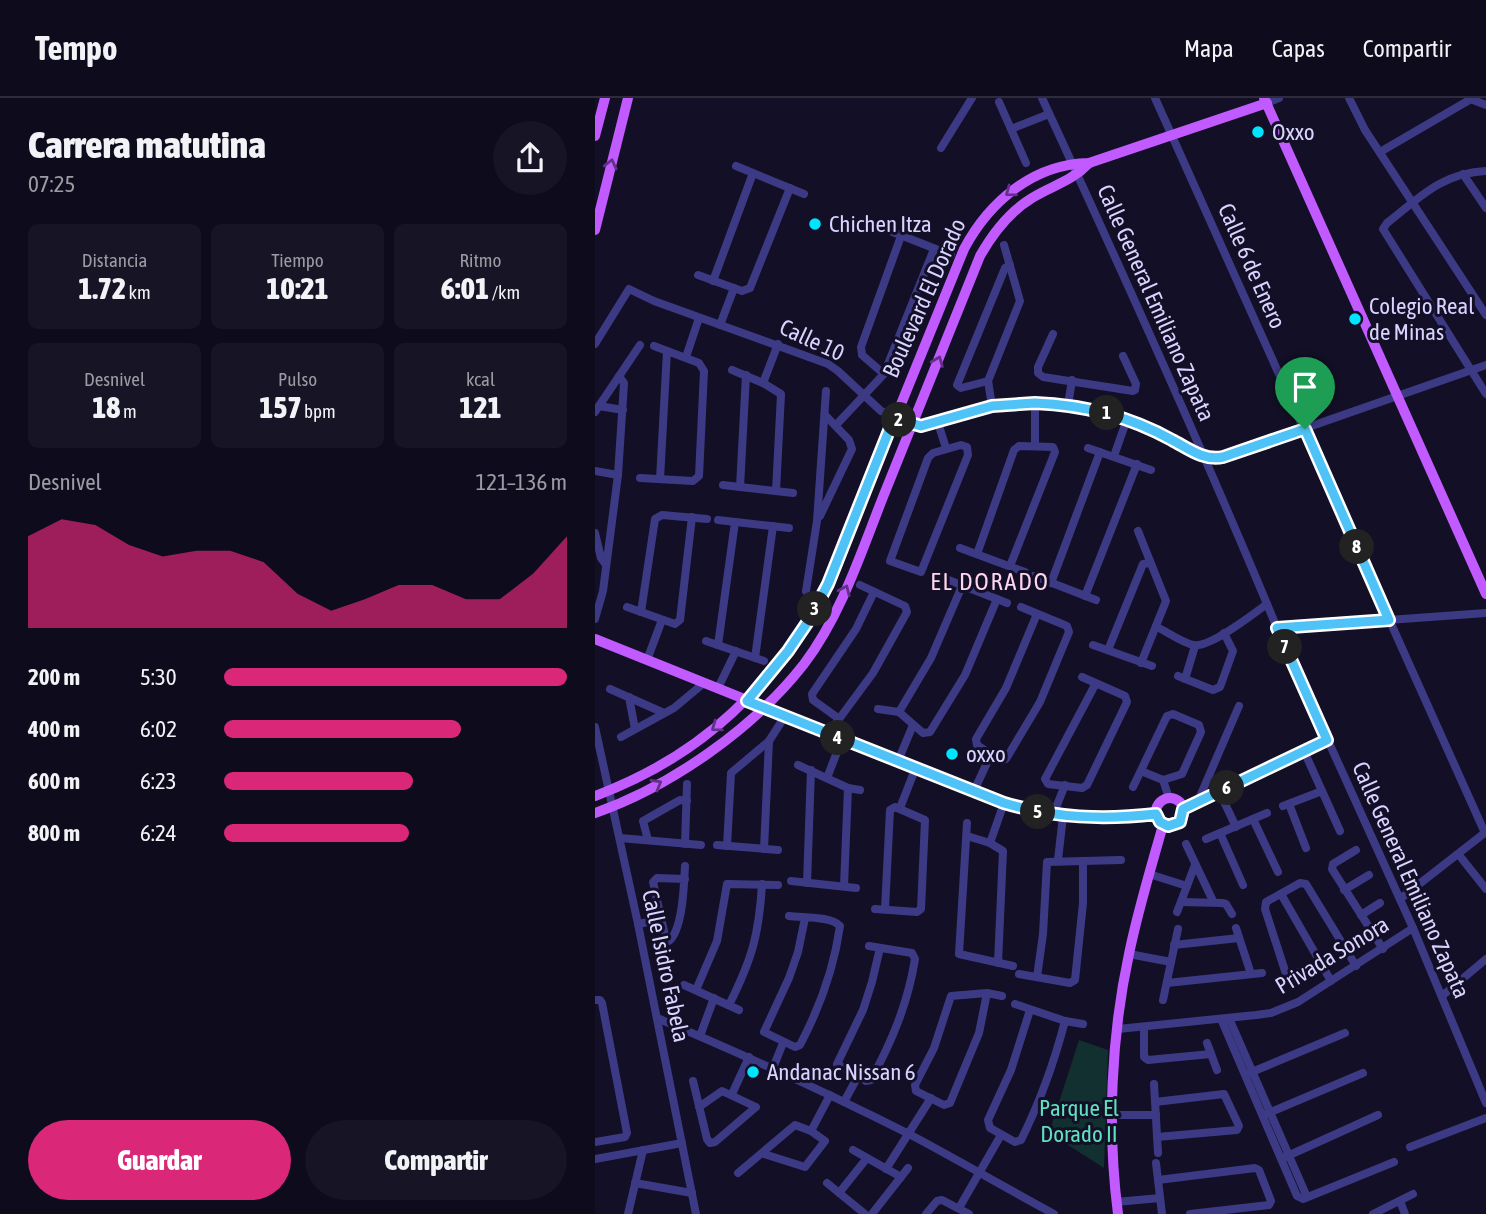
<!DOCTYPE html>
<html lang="es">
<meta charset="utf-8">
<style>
:root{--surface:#0e0b1c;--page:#171425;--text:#f1f3f6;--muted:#9b9ba3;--line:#2e2b3b;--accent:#db2777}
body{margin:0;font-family:"Asap Condensed",sans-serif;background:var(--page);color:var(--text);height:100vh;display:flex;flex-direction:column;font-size:26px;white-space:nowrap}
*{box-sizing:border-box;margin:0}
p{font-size:23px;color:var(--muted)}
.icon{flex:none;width:38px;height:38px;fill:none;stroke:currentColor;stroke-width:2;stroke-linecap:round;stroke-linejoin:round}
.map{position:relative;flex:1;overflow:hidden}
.sheet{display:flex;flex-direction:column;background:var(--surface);width:595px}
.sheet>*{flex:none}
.pin{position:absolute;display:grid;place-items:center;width:60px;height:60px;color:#fff;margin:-72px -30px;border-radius:50% 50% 50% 0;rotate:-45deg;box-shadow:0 0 7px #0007}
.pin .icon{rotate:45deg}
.km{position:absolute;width:35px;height:35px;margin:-18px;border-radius:50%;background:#222;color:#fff;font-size:19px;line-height:35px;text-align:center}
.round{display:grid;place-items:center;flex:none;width:74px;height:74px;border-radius:37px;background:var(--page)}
.head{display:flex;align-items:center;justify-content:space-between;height:119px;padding:0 28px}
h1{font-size:38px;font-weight:800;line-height:52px}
.metrics{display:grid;grid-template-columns:repeat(3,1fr);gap:10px;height:119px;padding:7px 28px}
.metrics div{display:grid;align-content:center;border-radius:10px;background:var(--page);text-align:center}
.metrics b{font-size:30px;font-weight:800}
.metrics small{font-size:19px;font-weight:400}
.metrics p{font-size:19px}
.chart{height:196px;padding:14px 28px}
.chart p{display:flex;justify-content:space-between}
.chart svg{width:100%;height:126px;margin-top:7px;fill:var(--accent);opacity:.7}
.cta{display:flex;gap:14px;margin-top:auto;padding:14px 28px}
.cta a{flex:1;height:80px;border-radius:42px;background:var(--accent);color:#fff;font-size:28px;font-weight:800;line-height:80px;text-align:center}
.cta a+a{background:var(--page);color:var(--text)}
ul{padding:0 28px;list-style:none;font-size:23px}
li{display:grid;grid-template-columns:112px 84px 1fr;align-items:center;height:52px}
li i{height:18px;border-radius:9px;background:var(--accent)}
header{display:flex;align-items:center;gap:42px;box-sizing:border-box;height:98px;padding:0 35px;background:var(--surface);border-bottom:2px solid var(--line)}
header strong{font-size:33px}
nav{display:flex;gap:38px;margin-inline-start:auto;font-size:24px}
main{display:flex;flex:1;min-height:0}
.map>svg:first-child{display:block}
.green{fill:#12302f}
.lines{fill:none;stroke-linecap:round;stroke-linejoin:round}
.minor{stroke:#3d3a85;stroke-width:8}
.major{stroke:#c25bff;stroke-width:10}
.oneway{stroke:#623188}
.route-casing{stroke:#fff;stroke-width:14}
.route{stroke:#4fc3f7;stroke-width:9}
.poi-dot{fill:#00e5ff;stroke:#130f26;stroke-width:2.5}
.labels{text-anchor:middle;stroke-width:6;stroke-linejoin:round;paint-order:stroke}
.poi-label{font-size:23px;fill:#d9d4ff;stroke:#130f26;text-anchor:start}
.street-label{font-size:23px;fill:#d9d4ff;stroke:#130f26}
.park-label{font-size:23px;fill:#5fe0c0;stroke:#130f26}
.neighbourhood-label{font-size:24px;letter-spacing:2px;fill:#ffd6f0;stroke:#130f26}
</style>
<header>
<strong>Tempo</strong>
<nav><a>Mapa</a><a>Capas</a><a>Compartir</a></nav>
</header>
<main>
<section class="sheet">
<div class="head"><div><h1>Carrera matutina</h1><p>07:25</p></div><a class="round"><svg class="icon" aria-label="share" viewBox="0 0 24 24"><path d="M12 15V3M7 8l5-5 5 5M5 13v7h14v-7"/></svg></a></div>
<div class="metrics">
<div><p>Distancia</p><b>1.72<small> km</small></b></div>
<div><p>Tiempo</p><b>10:21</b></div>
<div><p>Ritmo</p><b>6:01<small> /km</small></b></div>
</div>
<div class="metrics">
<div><p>Desnivel</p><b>18<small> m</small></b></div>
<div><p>Pulso</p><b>157<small> bpm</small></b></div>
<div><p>kcal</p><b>121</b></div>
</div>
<div class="chart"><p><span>Desnivel</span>121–136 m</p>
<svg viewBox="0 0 160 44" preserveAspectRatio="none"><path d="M0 44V12L10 6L20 8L30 15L40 19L50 17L60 17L70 21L80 32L90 38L100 34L110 29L120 29L130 34L140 34L150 25L160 12V44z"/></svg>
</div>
<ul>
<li><b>200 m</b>5:30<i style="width:100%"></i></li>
<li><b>400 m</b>6:02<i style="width:69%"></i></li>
<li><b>600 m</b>6:23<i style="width:55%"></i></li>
<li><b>800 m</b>6:24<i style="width:54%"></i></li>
</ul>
<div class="cta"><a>Guardar</a><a>Compartir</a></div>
</section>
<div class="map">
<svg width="891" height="1116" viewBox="0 0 891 1116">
<rect width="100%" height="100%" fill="#130f26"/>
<polygon class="green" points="484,942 513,952 509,1070 454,1035"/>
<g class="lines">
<g class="minor">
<path d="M447,0C528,175 608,351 682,530L818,830L891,1005"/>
<polyline points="560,0 890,735"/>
<polyline points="754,0 770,32 891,217"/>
<polyline points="873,0 891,7"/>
<polyline points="404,4 431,65"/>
<polyline points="672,5 684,0"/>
<polyline points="416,31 454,16"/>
<polyline points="346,50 377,0"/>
<polyline points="785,54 876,1"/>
<polyline points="141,68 209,96"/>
<path d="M891,73C847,75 825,99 792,125L788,131L891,296"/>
<polyline points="868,76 891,110"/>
<polyline points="290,131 356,157"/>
<polyline points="103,177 147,193 155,190 195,90"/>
<polyline points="118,183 158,75"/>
<polyline points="125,227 139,190"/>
<polyline points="458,236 443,269 443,275 448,279 538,293 540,292 541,286 528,258"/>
<polyline points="0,246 34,191 59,203 233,266 243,273 286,313 325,328 397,308 440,305 473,307 532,321 556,330 609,359 628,359 891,267"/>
<polyline points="91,259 104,220"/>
<polyline points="137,272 168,285 186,296 181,393"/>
<polyline points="289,276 267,257 266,249 306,138"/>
<polyline points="393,283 366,290 362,287 410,170 415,167"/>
<polyline points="168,285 183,246"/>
<polyline points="440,305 440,348"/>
<polyline points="473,307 477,282"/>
<polyline points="4,308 28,312"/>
<polyline points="397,308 393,283 425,203 409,147"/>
<polyline points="0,314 45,247"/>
<polyline points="343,325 351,350"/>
<polyline points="241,327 289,276 339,151"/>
<polygon points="366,347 372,349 373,357 326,474 295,463 333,360 338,355"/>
<polyline points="493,350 556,372"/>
<polyline points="519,358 532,321"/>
<polyline points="0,373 23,377"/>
<polyline points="45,380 98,383 104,378 109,273 104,265 59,248"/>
<polyline points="65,381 72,253"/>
<polyline points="128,387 198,395"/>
<polyline points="145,389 151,277"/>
<polyline points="225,418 257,351 254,342 230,317"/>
<polyline points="123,422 194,430"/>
<polyline points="543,433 571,503 546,565"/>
<polyline points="0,435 6,460 11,467"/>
<polyline points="365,450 430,474"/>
<polyline points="382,456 419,352 424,348 458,349 460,354 415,468"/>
<polyline points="439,478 501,502"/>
<polyline points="351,481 412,505"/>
<polyline points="456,485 505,354"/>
<polyline points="211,493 222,423 231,293"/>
<polyline points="490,498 542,366"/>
<polyline points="32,509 80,526 85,522 97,419"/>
<polyline points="426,509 472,528 474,534 445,604 411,661 405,662 382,647 381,641 411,590 442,516"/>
<polyline points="46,514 60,421 67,417 112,421"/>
<polyline points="0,521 8,493 23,377 29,285 24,278"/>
<path d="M562,529C574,535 586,544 598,547C614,551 658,516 672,506"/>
<polyline points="682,530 891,515"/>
<polyline points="111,543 169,563"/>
<polyline points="123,547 140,424"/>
<polyline points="498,547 557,568"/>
<polyline points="513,552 548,466 555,465"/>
<polyline points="160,560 178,428"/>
<polyline points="52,562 67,522"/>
<polyline points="583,578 618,592 625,589 638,553 629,535"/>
<polyline points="487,579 530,598 532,604 492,687 487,690 453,686 450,681 501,585"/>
<polyline points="590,581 600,548"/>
<polyline points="123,590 141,553"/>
<polyline points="15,591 69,615"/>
<polyline points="34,599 40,631"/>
<polyline points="283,611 304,614 328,635 335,634 370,577 402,501"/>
<polyline points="304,614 336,560 367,488"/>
<polyline points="243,620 218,602 217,596 261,531 279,494"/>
<polyline points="0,629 43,826 101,1116"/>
<polyline points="233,636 278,575 312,514 310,508 265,487"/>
<polyline points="26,639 79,610 109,585"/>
<polyline points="709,653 745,733"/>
<polyline points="303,663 318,627"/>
<polyline points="203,667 253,690 265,692"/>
<polyline points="232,680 247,641"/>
<polyline points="568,682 574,700"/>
<polyline points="538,689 572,618 578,616 604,627 606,634 587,676 568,682 546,673"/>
<polyline points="379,693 396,656"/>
<polyline points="624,693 641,729"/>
<polyline points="603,703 644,608"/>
<polyline points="694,706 711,750"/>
<polyline points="688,708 727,693"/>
<polyline points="305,710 321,669"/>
<polyline points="588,711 732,642"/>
<polyline points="458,717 470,687"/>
<polyline points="658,721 683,774"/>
<polyline points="372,725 364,856 418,868"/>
<polyline points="625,735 648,787"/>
<polyline points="372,738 395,745 408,753 403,865"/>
<polyline points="25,740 106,747"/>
<polyline points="611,741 672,715"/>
<polyline points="53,742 48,723 85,702 92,703"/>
<polyline points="395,745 409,705"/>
<polyline points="90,746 92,686"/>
<polyline points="591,746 618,803"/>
<polyline points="122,747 183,752"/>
<polyline points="132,748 136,675 174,643 190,618"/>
<polyline points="169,751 174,643"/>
<polyline points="761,752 738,766 737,771 788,851"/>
<polyline points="864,757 891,791"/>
<polyline points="463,762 468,718"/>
<polyline points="554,776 592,788"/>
<path d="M90,781L62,780L58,784L71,842L74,843C88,831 89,786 90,768"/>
<polyline points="196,783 261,790"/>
<polyline points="212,785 216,672"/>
<polyline points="249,788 253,690"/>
<polyline points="749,792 774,777"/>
<polyline points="686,796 736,883"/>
<polyline points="805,801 891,734"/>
<polyline points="586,804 627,805 631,806 637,816"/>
<polyline points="280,811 322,814 326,811 330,722 300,709 295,712 290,811"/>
<polyline points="582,814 600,767"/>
<polyline points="766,817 785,805"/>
<path d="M194,818C208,820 236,818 245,828C239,871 225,909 205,947L200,949L169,934L194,880L203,854L210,820"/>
<polyline points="43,826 65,822"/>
<polyline points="641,830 656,876"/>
<polyline points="579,847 644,840"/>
<path d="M274,848L317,855L320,861C313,905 297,943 276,982L271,983L242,966L268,912L277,884L285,850"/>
<polyline points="534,856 576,864"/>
<polyline points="726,865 692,879 670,811 671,804 705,785 711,786 761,868"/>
<polyline points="424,876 475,885 480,882 488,805 488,763"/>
<polyline points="442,879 448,836 452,764 526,762"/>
<polyline points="572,885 667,875"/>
<polyline points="89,887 144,912"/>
<polyline points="101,892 122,843 132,786 183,787"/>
<polyline points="392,895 384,935 355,1005 349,1007 321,993 320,987 339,950 356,898 392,895 407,898"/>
<polyline points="847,898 891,861"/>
<polyline points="0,902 5,902 7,905 32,1035 30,1039 0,1044"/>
<polyline points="568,902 583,831"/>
<polyline points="420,906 470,923 488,926"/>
<path d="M134,907C157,861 164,837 167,786"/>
<path d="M435,912L416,972L393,1022L395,1030L420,1044L426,1042C445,1004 459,965 470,923"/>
<path d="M62,920C147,956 231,994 314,1036C363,1062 411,1090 459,1116"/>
<polyline points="634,920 712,1099"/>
<polyline points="626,921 702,1098 708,1101 799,1064"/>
<polyline points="549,929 549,959 553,962 616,956"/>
<polyline points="523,931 661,917 676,915 703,904 818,830"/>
<polyline points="105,938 119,900"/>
<polyline points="612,945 622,972"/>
<polyline points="178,970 188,945"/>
<polyline points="652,976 750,935"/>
<polyline points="98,983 112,1041 115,1045 120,1044 161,1009 127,993 104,1009"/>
<polyline points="559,986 563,1055"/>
<polyline points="137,996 154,959"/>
<polyline points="249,1004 263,978"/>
<polyline points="560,1004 629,996 644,1028 642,1032 562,1039"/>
<polyline points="518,1017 561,1017"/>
<polyline points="669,1017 768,975"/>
<polyline points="216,1033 235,997"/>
<polyline points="815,1049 891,1020"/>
<polyline points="258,1052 306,1079"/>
<polyline points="688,1060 783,1017"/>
<polyline points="0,1061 87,1045"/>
<polyline points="561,1065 567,1116"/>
<polyline points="291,1071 336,1000"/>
<polyline points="143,1075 200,1027 216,1033 230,1043 210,1069 169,1056"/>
<polyline points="563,1082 660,1070 664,1072 676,1103 674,1107 595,1116"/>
<polyline points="40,1085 97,1095"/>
<polyline points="232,1085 270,1116"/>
<polyline points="244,1095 272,1060"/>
<polyline points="805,1103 810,1116"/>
<polyline points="521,1104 565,1100"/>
<polyline points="364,1110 406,1037"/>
<polyline points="33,1116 48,1052"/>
<polyline points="277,1116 313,1070"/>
<polyline points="331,1116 342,1103 347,1102 374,1116"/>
<polyline points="778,1116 818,1096"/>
</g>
<g class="major">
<polyline points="669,0 891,496"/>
<polyline points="0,38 10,0"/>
<polyline points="0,132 33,0"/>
<path d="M0,541L409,705C460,720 508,722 561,716"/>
<path d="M0,698C109,657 179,588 233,486L369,151C394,104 438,66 494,65L672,5"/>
<circle cx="575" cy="714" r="14"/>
<path d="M0,715C77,688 159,630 209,566C246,517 266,455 288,399C320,318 353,238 385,158C398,135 414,114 437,100C458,87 476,84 494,65"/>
<path d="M523,1116C512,1031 516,939 534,856C543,812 556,770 568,727"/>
</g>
</g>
<defs><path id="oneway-chevron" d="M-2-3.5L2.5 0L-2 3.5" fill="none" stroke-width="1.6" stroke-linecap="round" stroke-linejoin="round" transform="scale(1.75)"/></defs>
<g class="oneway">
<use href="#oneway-chevron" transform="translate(16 66) rotate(-76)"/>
<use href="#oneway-chevron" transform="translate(415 94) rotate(143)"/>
<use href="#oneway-chevron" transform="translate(343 263) rotate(-68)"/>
<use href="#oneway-chevron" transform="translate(250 492) rotate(-66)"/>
<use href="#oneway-chevron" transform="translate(121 629) rotate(144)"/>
<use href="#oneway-chevron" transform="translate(62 686) rotate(-30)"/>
</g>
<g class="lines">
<g class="route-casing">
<path id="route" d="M440,305C490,307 534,318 577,342C594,351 609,363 628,359L710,331L794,522L682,530L732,642L588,711L585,724L573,728L565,724L561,716C508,722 460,720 409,705L152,603L193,553L214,522L233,486L299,320L326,328L397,308Z"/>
</g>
<use href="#route" class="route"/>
</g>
<g class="poi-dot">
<circle cx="663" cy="34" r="7"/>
<circle cx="220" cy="126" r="7"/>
<circle cx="760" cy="221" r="7"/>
<circle cx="357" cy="656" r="7"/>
<circle cx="158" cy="974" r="7"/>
</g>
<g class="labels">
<g class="poi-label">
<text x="677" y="42">Oxxo</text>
<text x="234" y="134">Chichen Itza</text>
<text x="774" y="216">Colegio Real<tspan x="774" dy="26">de Minas</tspan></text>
<text x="371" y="664">oxxo</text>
<text x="172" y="982">Andanac Nissan 6</text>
</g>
<g class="street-label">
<text transform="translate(657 168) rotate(66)" y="8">Calle 6 de Enero</text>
<text transform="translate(329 200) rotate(-66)" y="8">Boulevard El Dorado</text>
<text transform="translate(561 205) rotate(66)" y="8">Calle General Emiliano Zapata</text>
<text transform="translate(217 242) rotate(25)" y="8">Calle 10</text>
<text transform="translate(816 782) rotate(66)" y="8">Calle General Emiliano Zapata</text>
<text transform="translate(737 857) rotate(-31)" y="8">Privada Sonora</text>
<text transform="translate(71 868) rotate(78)" y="8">Calle Isidro Fabela</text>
</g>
<g class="park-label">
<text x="484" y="1018">Parque El<tspan x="484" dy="26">Dorado II</tspan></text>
</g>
<g class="neighbourhood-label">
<text x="395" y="492">EL DORADO</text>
</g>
</g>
</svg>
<div class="pin" style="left:710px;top:331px;background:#1e9e55"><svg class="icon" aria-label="arrive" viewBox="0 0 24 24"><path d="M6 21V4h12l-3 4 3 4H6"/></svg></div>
<b class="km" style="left:512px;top:315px">1</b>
<b class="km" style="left:304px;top:322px">2</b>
<b class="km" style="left:220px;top:511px">3</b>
<b class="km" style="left:243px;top:640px">4</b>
<b class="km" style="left:443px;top:714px">5</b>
<b class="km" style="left:632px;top:690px">6</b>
<b class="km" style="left:690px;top:549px">7</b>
<b class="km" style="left:762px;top:449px">8</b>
</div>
</main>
